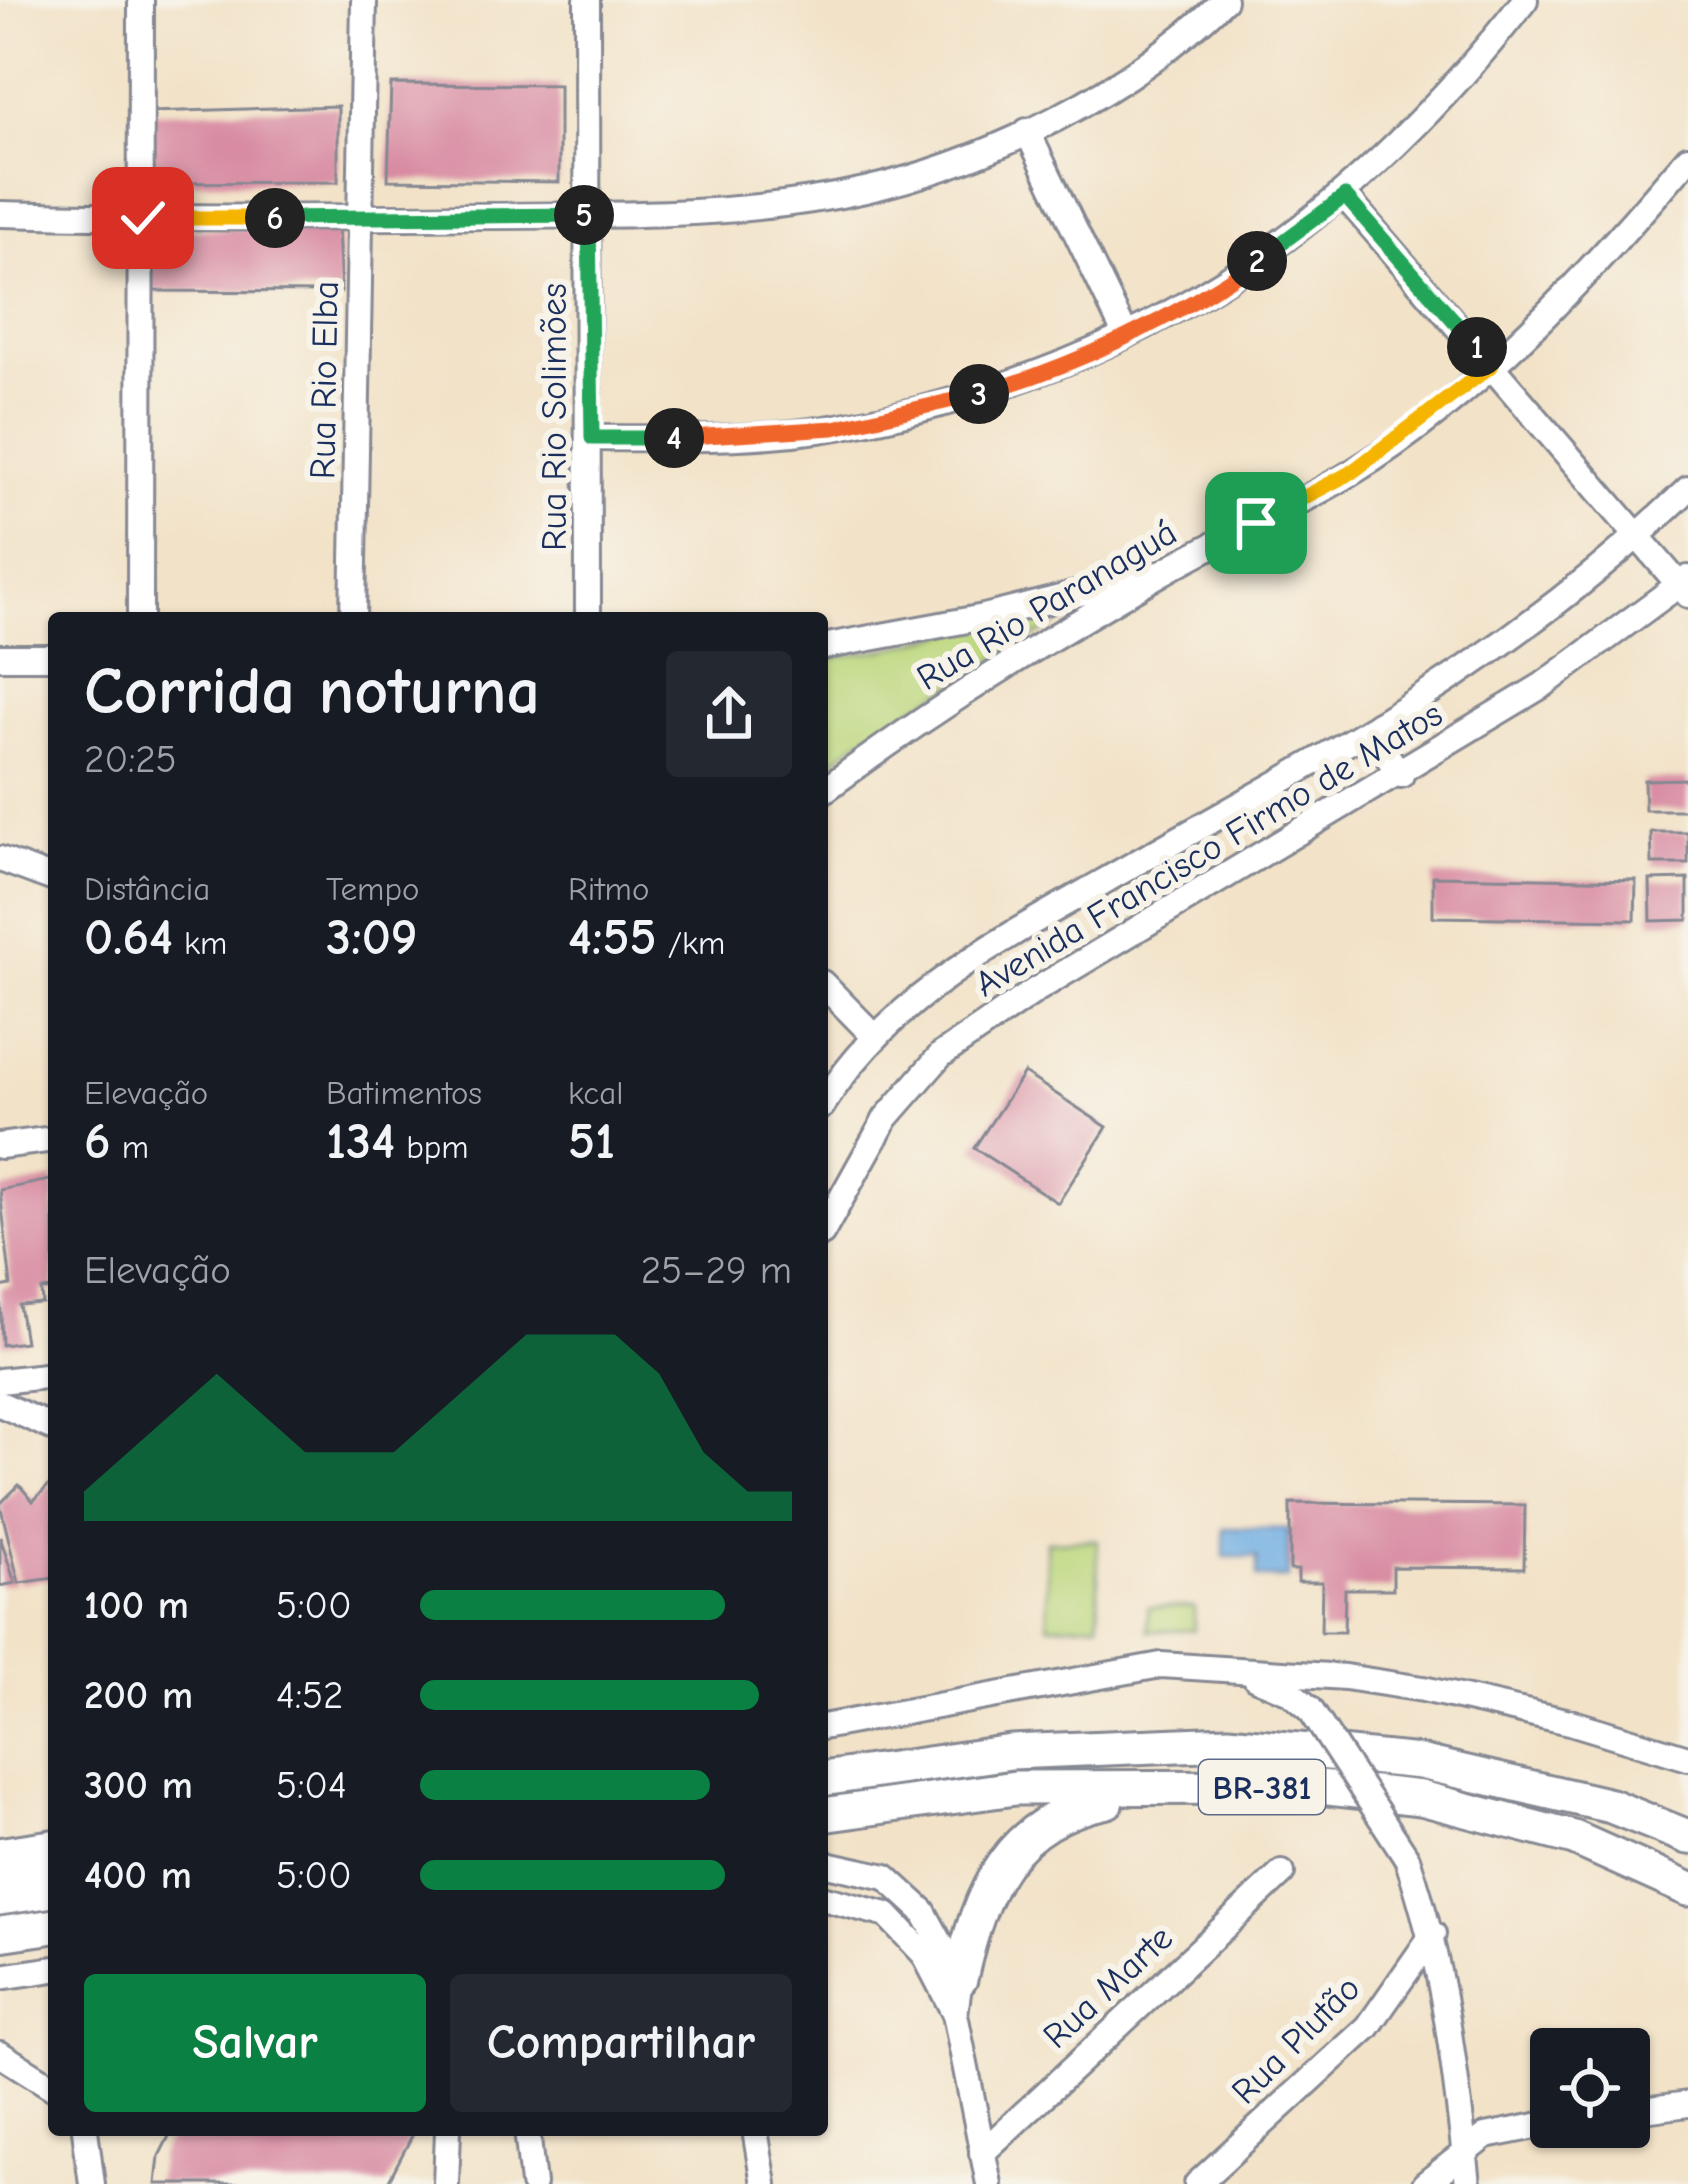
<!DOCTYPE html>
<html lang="pt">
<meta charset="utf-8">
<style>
:root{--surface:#171b24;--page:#242831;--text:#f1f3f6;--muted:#9ea1a6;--accent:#0b8043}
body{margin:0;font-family:"Comic Neue",sans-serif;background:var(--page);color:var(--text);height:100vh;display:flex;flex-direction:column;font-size:45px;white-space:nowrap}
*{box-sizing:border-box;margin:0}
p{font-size:39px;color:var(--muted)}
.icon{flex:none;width:66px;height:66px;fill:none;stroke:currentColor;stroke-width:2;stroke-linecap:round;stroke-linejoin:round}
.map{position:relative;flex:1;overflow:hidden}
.drawer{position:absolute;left:48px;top:612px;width:780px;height:1524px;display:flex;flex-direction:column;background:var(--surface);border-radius:12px;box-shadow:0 3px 9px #0004}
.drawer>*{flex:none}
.controls{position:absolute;left:1530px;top:2028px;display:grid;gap:24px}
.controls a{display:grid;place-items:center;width:120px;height:120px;border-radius:12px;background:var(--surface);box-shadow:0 3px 9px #0004;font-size:60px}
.pin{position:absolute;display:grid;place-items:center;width:102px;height:102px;color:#fff;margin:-51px;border-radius:24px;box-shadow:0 6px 18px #0006}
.km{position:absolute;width:60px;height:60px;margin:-30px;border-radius:50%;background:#222;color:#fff;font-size:33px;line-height:60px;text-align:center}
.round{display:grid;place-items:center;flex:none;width:126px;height:126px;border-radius:12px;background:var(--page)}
.overview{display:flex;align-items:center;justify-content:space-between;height:204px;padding:0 36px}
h1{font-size:66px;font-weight:700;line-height:90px}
.metrics{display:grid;grid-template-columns:repeat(3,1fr);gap:18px;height:204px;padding:12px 36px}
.metrics div{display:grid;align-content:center}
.metrics b{font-size:51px;font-weight:700}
.metrics small{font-size:33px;font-weight:400}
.metrics p{font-size:33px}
.chart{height:336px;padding:24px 36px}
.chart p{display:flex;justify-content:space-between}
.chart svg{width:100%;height:216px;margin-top:12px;fill:var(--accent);opacity:.7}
.primary-button{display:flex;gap:24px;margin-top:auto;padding:24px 36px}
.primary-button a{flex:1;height:138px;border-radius:12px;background:var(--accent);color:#fff;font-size:48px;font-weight:700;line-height:138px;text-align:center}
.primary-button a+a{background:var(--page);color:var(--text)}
ul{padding:0 36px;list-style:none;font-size:39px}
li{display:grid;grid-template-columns:192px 144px 1fr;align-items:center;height:90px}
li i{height:30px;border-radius:15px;background:var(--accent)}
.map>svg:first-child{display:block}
.green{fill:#bbd77c;stroke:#6b836d;stroke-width:3}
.water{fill:#70ade2;stroke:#466ea0;stroke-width:3}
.building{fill:#d88ba3}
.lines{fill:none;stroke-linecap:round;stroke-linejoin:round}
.minor-casing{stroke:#868892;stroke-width:30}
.highway-casing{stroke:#868892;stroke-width:39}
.minor{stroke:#fff;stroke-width:24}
.highway{stroke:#fff;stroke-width:33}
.minor-bridge-casing{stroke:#868892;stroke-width:30;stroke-linecap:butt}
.minor-bridge{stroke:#fff;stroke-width:24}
.split-1-casing{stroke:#fff;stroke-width:24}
.split-2-casing{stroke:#fff;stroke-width:24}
.split-3-casing{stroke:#fff;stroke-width:24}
.split-4-casing{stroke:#fff;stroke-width:24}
.split-5-casing{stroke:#fff;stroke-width:24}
.split-6-casing{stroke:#fff;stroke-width:24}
.split-7-casing{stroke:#fff;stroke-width:24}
.split-1{stroke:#f5b400;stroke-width:15}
.split-2{stroke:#22a559;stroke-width:15}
.split-3{stroke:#f0652b;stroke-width:15}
.split-4{stroke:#f0652b;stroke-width:15}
.split-5{stroke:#22a559;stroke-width:15}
.split-6{stroke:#22a559;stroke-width:15}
.split-7{stroke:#f5b400;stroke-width:15}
.labels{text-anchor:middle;stroke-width:12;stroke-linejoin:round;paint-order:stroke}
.shield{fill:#f7f3e8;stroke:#5d6a87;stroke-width:3}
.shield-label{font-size:33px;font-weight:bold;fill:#1b2f5e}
.street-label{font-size:36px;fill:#1b2f5e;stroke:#f7f3e8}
</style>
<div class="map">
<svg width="1688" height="2184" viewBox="0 0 1688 2184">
<rect width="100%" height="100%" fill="#f7f3e8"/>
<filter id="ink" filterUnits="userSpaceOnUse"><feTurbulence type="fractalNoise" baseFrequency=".00833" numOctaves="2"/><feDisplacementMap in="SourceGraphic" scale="24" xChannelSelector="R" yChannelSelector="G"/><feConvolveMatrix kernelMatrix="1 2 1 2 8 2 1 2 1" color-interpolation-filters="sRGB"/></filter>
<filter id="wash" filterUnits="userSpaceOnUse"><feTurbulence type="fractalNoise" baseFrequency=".004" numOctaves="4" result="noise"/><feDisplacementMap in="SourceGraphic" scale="48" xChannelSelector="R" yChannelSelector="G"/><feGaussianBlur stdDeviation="2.7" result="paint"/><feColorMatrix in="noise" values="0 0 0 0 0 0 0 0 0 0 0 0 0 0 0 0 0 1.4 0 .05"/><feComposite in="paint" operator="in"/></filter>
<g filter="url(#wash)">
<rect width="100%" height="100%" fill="#f2e2c7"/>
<g class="green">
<polygon points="1063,603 1074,614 861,739 822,770 822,659 887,649"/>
<polygon points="1097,1540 1099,1623 1048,1625 1046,1541"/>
<polygon points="1194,1607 1194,1630 1148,1631 1148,1607"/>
</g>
<polygon class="water" points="1224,1528 1288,1529 1288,1579 1257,1578 1257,1557 1224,1557"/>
<g id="blocks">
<g class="building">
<polygon points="391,84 559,85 559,182 388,180"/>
<polygon points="338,106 338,182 148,183 151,112"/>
<polygon points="338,227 341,292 148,291 152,230"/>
<polygon points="1688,779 1688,810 1645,810 1644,780"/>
<polygon points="1651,832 1688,832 1688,864 1652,864"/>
<polygon points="1433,876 1636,880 1635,920 1433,917"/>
<polygon points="1688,879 1688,920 1651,921 1650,880"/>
<polygon points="1024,1073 1107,1127 1058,1203 974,1148"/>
<polygon points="54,1179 54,1289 41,1290 42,1303 19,1305 25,1342 2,1345 0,1287 11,1285 0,1190"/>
<polygon points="54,1480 54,1578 19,1583 0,1504 19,1485 33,1501"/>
<polygon points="1290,1503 1525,1505 1524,1568 1393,1567 1393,1589 1345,1589 1344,1632 1321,1632 1322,1582 1298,1582 1298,1570 1290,1570"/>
<polygon points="0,1537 15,1583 0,1586"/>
<polygon points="172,2130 415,2130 387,2184 156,2184 159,2156"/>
</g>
</g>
</g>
<g filter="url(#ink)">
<use href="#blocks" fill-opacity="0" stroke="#868892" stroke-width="3"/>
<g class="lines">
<g class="minor-casing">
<g id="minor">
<polyline points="587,0 588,618"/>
<polyline points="1027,131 1125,334"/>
<polyline points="1345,196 1688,595"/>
<path d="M0,214C164,219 328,218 492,216C615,215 745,217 865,190C992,161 1130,91 1224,0"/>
<path d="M592,438C673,438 757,441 838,427C1133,374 1342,234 1525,0"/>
<polyline points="140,618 141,0"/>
<polyline points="353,618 364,0"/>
<polyline points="822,647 984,617 1136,579"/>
<polyline points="0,657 54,657"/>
<polyline points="1378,724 1388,757 1401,775"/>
<path d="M822,792C928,712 1043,642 1158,575C1220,538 1289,511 1351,473C1482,393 1589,274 1688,158"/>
<polyline points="0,859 54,879"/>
<polyline points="822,983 874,1036"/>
<path d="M822,1106C888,999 995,943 1101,883C1193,830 1287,780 1377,725C1488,658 1595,579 1688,489"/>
<polyline points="0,1146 54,1139"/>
<polyline points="822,1233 886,1118 941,1055 1036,990 1543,685 1688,578"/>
<polyline points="0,1381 54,1375"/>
<polyline points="0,1404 54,1428"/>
<polyline points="1256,1678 1290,1692 1310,1709"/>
<polyline points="822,1727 1161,1665 1345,1677 1423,1689 1570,1722 1688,1758"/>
<polyline points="0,1850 54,1842"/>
<path d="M1407,1858C1445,1969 1455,2068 1468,2184"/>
<polyline points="822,1863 886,1877 923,1911 960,1979 955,2014 989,2184"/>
<polyline points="822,1898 887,1915 924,1954 955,2014"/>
<polyline points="0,1977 54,1969"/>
<polyline points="0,2054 54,2088"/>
<polyline points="1629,2112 1688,2104"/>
<polyline points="85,2130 92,2184"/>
<polyline points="527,2130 533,2184"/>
<polyline points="755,2130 764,2184"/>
<polyline points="982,2153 1282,1873"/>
<polyline points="446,2184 448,2130"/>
<polyline points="1197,2184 1368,2027 1433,1934"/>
<polyline points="1425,2184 1486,2136 1551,2123"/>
</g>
</g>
<g class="highway-casing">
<g id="highway">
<polyline points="822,1779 1011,1752 1228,1743 1420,1762 1611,1806 1688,1837"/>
<polyline points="822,1815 1015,1788 1319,1787 1421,1798 1574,1838 1688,1889"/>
<polyline points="0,1874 54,1862"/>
<polyline points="0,1898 54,1890"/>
<polyline points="0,1934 54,1926"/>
<path d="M960,1979C980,1888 1009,1820 1107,1801"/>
</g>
</g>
<use href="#minor" class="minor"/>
<use href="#highway" class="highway"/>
<g class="minor-bridge-casing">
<polyline id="minor-bridge" points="1310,1709 1407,1858"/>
</g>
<use href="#minor-bridge" class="minor-bridge"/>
</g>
</g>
<g class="lines" filter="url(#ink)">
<g class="split-1-casing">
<polyline id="split-1" points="1256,523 1352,472 1492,365 1477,347"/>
</g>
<g class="split-2-casing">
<polyline id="split-2" points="1257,261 1345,196 1477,347"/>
</g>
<g class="split-3-casing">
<path id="split-3" d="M979,394C1076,366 1175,318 1257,261"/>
</g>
<g class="split-4-casing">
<polyline id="split-4" points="674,438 834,428 979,394"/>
</g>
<g class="split-5-casing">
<polyline id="split-5" points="584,215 589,215 592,438 674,438"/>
</g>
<g class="split-6-casing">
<polyline id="split-6" points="275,218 584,215"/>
</g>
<g class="split-7-casing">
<polyline id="split-7" points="143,218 275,218"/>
</g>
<use href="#split-1" class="split-1"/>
<use href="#split-2" class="split-2"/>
<use href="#split-3" class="split-3"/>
<use href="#split-4" class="split-4"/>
<use href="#split-5" class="split-5"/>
<use href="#split-6" class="split-6"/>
<use href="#split-7" class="split-7"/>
</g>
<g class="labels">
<rect class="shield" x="1199" y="1760" width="126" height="54" rx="9"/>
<g class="shield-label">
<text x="1262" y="1799">BR-381</text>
</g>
<g class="street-label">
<text transform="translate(323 380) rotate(-89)" y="13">Rua Rio Elba</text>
<text transform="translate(553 417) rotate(-90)" y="13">Rua Rio Solimões</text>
<text transform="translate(1046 604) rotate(-31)" y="13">Rua Rio Paranaguá</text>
<text transform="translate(1208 848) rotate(-31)" y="13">Avenida Francisco Firmo de Matos</text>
<text transform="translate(1107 1986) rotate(-43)" y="13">Rua Marte</text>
<text transform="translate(1295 2039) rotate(-45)" y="13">Rua Plutão</text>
</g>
</g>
</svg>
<div class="controls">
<a><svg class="icon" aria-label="locate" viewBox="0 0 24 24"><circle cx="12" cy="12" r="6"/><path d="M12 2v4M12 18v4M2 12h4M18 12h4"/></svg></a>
</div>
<div class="pin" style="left:1256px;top:523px;background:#1e9e55"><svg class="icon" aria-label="arrive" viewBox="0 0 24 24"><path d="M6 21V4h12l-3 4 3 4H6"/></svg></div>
<div class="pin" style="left:143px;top:218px;background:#d93025"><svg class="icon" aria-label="check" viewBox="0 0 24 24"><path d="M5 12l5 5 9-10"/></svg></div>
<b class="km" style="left:1477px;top:347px">1</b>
<b class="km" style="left:1257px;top:261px">2</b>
<b class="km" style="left:979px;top:394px">3</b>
<b class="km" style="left:674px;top:438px">4</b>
<b class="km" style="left:584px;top:215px">5</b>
<b class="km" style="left:275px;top:218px">6</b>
<section class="drawer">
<div class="overview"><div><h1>Corrida noturna</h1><p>20:25</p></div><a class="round"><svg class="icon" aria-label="share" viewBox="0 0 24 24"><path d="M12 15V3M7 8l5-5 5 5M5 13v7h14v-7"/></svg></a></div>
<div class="metrics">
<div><p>Distância</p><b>0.64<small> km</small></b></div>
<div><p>Tempo</p><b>3:09</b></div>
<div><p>Ritmo</p><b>4:55<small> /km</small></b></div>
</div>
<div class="metrics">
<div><p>Elevação</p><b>6<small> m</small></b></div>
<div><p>Batimentos</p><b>134<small> bpm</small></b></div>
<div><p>kcal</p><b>51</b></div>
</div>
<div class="chart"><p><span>Elevação</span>25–29 m</p>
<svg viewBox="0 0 160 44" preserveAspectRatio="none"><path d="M0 44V38L10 30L20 22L30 14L40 22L50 30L60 30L70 30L80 22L90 14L100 6L110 6L120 6L130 14L140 30L150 38L160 38V44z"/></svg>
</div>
<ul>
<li><b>100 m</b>5:00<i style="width:82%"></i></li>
<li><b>200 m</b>4:52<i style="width:91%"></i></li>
<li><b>300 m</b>5:04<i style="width:78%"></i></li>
<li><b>400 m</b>5:00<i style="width:82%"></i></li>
</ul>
<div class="primary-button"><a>Salvar</a><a>Compartilhar</a></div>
</section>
</div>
